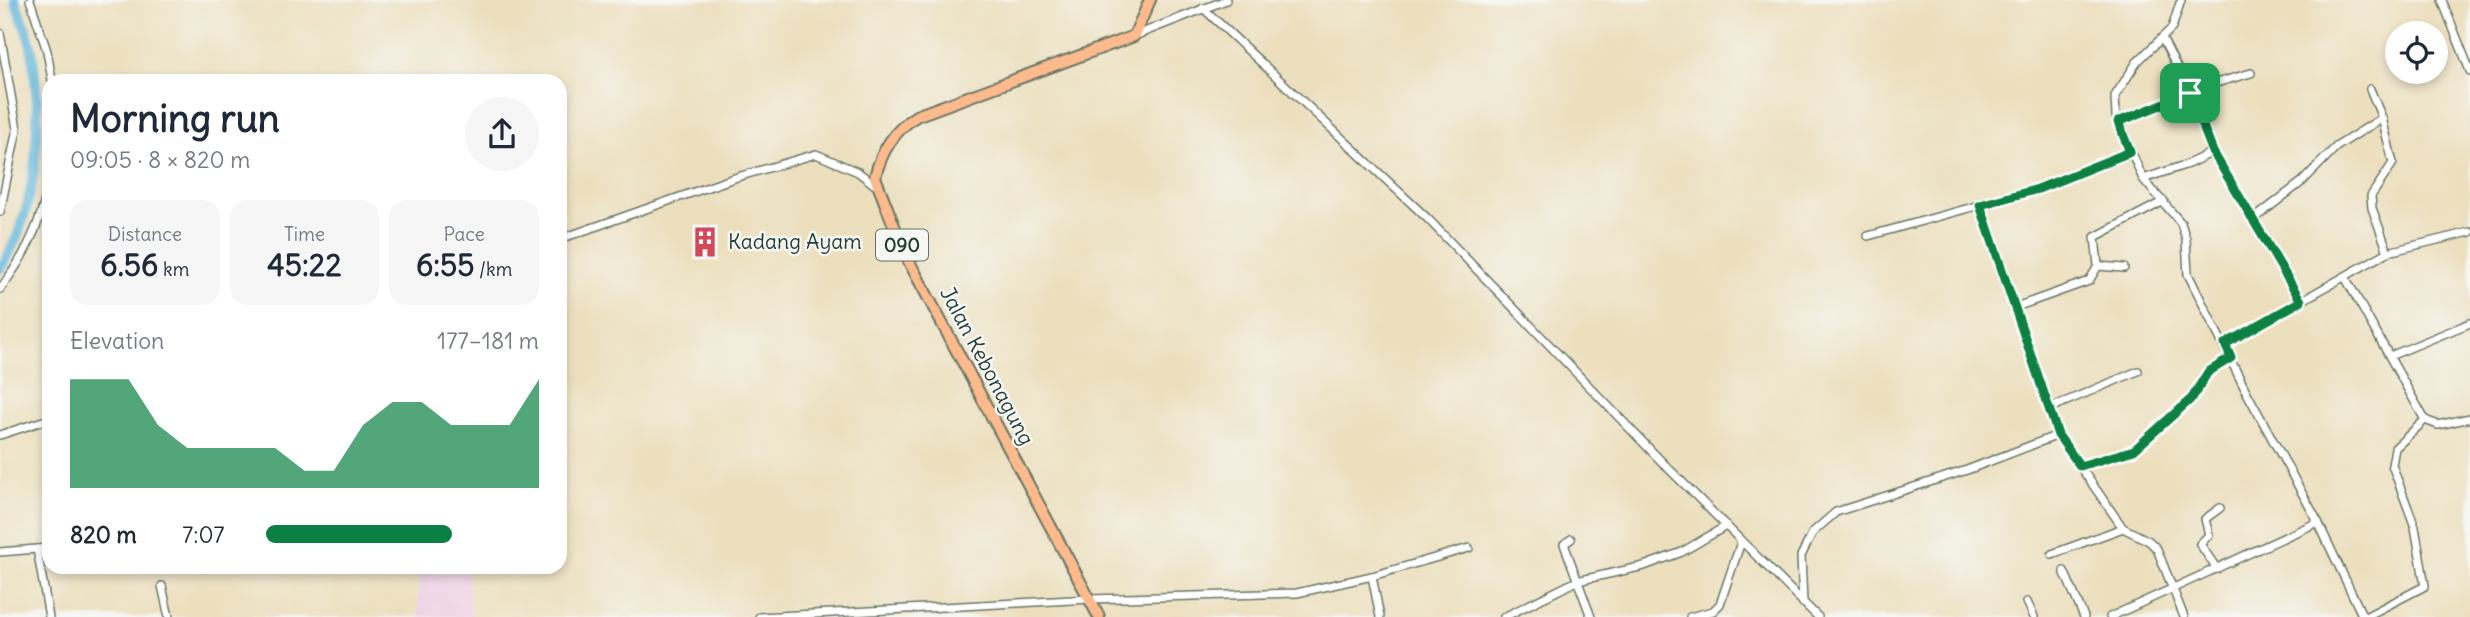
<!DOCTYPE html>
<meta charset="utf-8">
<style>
:root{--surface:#fff;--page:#f6f6f7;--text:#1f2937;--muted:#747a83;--accent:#0b8043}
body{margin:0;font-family:Delius,sans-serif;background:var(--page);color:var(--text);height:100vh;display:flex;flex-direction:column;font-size:26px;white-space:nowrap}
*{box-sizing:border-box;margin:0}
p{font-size:23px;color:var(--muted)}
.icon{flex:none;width:38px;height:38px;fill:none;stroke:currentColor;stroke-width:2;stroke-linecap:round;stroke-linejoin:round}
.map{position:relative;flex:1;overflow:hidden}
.drawer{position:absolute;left:42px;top:74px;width:525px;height:500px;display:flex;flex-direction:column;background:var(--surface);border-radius:21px;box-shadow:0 4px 10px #0003}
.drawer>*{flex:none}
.controls{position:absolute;left:2385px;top:21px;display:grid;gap:14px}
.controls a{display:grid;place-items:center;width:63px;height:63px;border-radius:50%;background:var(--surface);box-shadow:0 4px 10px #0003;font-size:35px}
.pin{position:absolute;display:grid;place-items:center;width:60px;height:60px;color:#fff;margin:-30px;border-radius:14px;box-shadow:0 4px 10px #0006}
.round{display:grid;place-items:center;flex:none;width:74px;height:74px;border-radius:37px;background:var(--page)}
.overview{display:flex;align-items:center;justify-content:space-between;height:119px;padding:0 28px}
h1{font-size:38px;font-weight:700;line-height:52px}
.stats{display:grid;grid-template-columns:repeat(3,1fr);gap:10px;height:119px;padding:7px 28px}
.stats div{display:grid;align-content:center;border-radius:18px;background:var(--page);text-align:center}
.stats b{font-size:30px;font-weight:700}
.stats small{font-size:19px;font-weight:400}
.stats p{font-size:19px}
.chart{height:196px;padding:14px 28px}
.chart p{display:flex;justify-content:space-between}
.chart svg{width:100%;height:126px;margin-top:7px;fill:var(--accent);opacity:.7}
ul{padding:0 28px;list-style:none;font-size:23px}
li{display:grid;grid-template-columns:112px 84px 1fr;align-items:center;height:52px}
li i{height:18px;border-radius:9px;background:var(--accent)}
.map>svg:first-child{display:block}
.built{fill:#efd0e6}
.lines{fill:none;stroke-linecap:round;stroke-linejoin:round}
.canal{stroke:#5eb6db;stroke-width:10}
.minor-casing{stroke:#677664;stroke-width:10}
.primary-casing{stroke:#677664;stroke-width:14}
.minor{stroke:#fff;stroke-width:7}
.primary{stroke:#fcba8d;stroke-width:10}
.route-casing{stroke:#fff;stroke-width:14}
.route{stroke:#0b8043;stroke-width:9}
.labels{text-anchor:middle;stroke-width:5;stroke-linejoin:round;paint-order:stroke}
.shield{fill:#f6f6f2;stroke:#60746d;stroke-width:2}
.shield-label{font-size:19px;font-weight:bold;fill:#1f3d34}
.poi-label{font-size:21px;fill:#1f3d34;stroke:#f6f6f2;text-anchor:start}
.street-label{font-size:21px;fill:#1f3d34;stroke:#f6f6f2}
</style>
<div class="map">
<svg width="2470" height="617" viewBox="0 0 2470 617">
<rect width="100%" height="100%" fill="#f6f6f2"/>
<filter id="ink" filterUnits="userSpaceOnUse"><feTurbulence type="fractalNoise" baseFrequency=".0143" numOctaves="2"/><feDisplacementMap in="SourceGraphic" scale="14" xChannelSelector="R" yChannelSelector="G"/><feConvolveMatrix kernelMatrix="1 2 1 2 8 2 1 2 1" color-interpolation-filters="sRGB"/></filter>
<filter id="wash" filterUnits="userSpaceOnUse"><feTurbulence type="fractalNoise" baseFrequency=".00686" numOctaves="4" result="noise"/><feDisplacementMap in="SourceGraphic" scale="28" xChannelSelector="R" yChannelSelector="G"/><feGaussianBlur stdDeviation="1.57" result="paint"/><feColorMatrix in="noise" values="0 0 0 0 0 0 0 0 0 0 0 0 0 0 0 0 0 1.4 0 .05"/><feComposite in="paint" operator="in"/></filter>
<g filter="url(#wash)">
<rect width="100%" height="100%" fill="#ecdfbd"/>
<polygon class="built" points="432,567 466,567 471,617 418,617 419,569"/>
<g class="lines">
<path class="canal" d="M0,269C40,208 42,120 32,51C29,34 20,16 15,0"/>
</g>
</g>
<g filter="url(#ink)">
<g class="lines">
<g class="minor-casing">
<g id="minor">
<polyline points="30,0 47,51 52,80"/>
<polyline points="2181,0 2172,28 2137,62 2115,96 2116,116 2143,179 2181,223 2186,239 2188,274 2247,393 2318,522 2363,617"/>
<polyline points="2442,0 2470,71"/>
<polyline points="1203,8 1428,219 1663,463 1818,617"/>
<polyline points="0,33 17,129 0,212"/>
<polyline points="1134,36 1226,0"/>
<polyline points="2162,38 2190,93 2213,152 2301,301"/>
<polyline points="2370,89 2382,118"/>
<polyline points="2118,122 2209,85 2251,73"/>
<polyline points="2143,179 2188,164 2213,152"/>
<polyline points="2254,219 2303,181 2336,147 2382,118 2393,163 2371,196 2372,208 2388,252"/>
<polyline points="1868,236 1980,205"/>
<polyline points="560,239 734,178 816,154 858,172 875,185"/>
<polyline points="2098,266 2124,268"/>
<polyline points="2345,277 2425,420 2438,425 2470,418"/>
<path d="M0,289C25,257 42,222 49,181"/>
<polyline points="2013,308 2089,281 2098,266 2095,237 2164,201"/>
<polyline points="2225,344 2388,252 2470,232"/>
<polyline points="2390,356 2470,323"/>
<polyline points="2048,409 2138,371"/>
<polyline points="0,435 49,419"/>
<polyline points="2058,435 2123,528 2149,541 2157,549 2184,617"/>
<polyline points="2080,466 2134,450 2192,398 2208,372 2231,358"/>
<polyline points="1571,539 1564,544 1591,617"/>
<polyline points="37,549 49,617"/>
<polyline points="0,552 49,548"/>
<polyline points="2052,554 2123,528"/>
<polyline points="2217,569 2200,544 2209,535 2205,519 2220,508"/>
<polyline points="2064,571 2084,617"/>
<polyline points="1372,576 1380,617"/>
<polyline points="162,586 169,617"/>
<polyline points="2027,602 2034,617"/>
<polyline points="1803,603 1801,556 1813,532 1836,512 1967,470 2058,435 1980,205 2038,189 2130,152"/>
<polyline points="759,617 1090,599 1297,593 1372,576 1469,548"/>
<polyline points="1504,617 1577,581 1644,566 1682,552 1726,526"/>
<polyline points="1690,617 1713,611 1720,604 1741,542"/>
<polyline points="2110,617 2318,522"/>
<polyline points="2365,617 2425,586 2415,527 2392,465 2395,448 2425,420"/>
</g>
</g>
<g class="primary-casing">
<path id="primary" d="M1099,617L905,254L875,177C881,152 895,130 916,116L1134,36L1150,0"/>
</g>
<use href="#minor" class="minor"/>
<use href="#primary" class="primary"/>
</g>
</g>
<g class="lines" filter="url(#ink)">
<g class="route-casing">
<polygon id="route" points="2190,93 2213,152 2301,301 2225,344 2231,358 2208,372 2192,398 2134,450 2080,466 2058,435 1980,205 2038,189 2130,152 2118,122"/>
</g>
<use href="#route" class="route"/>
</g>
<defs>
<g id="building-bare" transform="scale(2.415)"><path d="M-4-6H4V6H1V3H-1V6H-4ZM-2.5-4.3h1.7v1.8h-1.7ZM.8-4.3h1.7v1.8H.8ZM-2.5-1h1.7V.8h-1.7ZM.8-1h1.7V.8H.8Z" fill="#d1495b" stroke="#f6f6f2" stroke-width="2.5" paint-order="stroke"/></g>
</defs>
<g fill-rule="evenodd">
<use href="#building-bare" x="705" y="242"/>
</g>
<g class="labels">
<rect class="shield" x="876" y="229.5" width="52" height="31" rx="5"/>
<g class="shield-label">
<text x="902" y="252">090</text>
</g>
<g class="poi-label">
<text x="728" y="249">Kadang Ayam</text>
</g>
<g class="street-label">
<text transform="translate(987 366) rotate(62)" y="7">Jalan Kebonagung</text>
</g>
</g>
</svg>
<div class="controls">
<a><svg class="icon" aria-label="locate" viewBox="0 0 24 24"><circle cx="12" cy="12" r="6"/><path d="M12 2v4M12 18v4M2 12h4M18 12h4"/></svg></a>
</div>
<div class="pin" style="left:2190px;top:93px;background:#1e9e55"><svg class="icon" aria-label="arrive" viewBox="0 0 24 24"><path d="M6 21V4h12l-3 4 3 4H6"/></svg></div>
<section class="drawer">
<div class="overview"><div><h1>Morning run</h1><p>09:05 · 8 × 820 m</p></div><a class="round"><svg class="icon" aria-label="share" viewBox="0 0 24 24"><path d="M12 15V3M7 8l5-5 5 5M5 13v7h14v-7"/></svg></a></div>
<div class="stats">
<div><p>Distance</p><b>6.56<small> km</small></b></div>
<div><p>Time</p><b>45:22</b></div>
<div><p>Pace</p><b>6:55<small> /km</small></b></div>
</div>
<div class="chart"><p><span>Elevation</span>177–181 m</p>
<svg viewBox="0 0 160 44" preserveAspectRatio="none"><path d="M0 44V6L10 6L20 6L30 22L40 30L50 30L60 30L70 30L80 38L90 38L100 22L110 14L120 14L130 22L140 22L150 22L160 6V44z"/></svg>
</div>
<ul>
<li><b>820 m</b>7:07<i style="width:68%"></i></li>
</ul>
</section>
</div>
